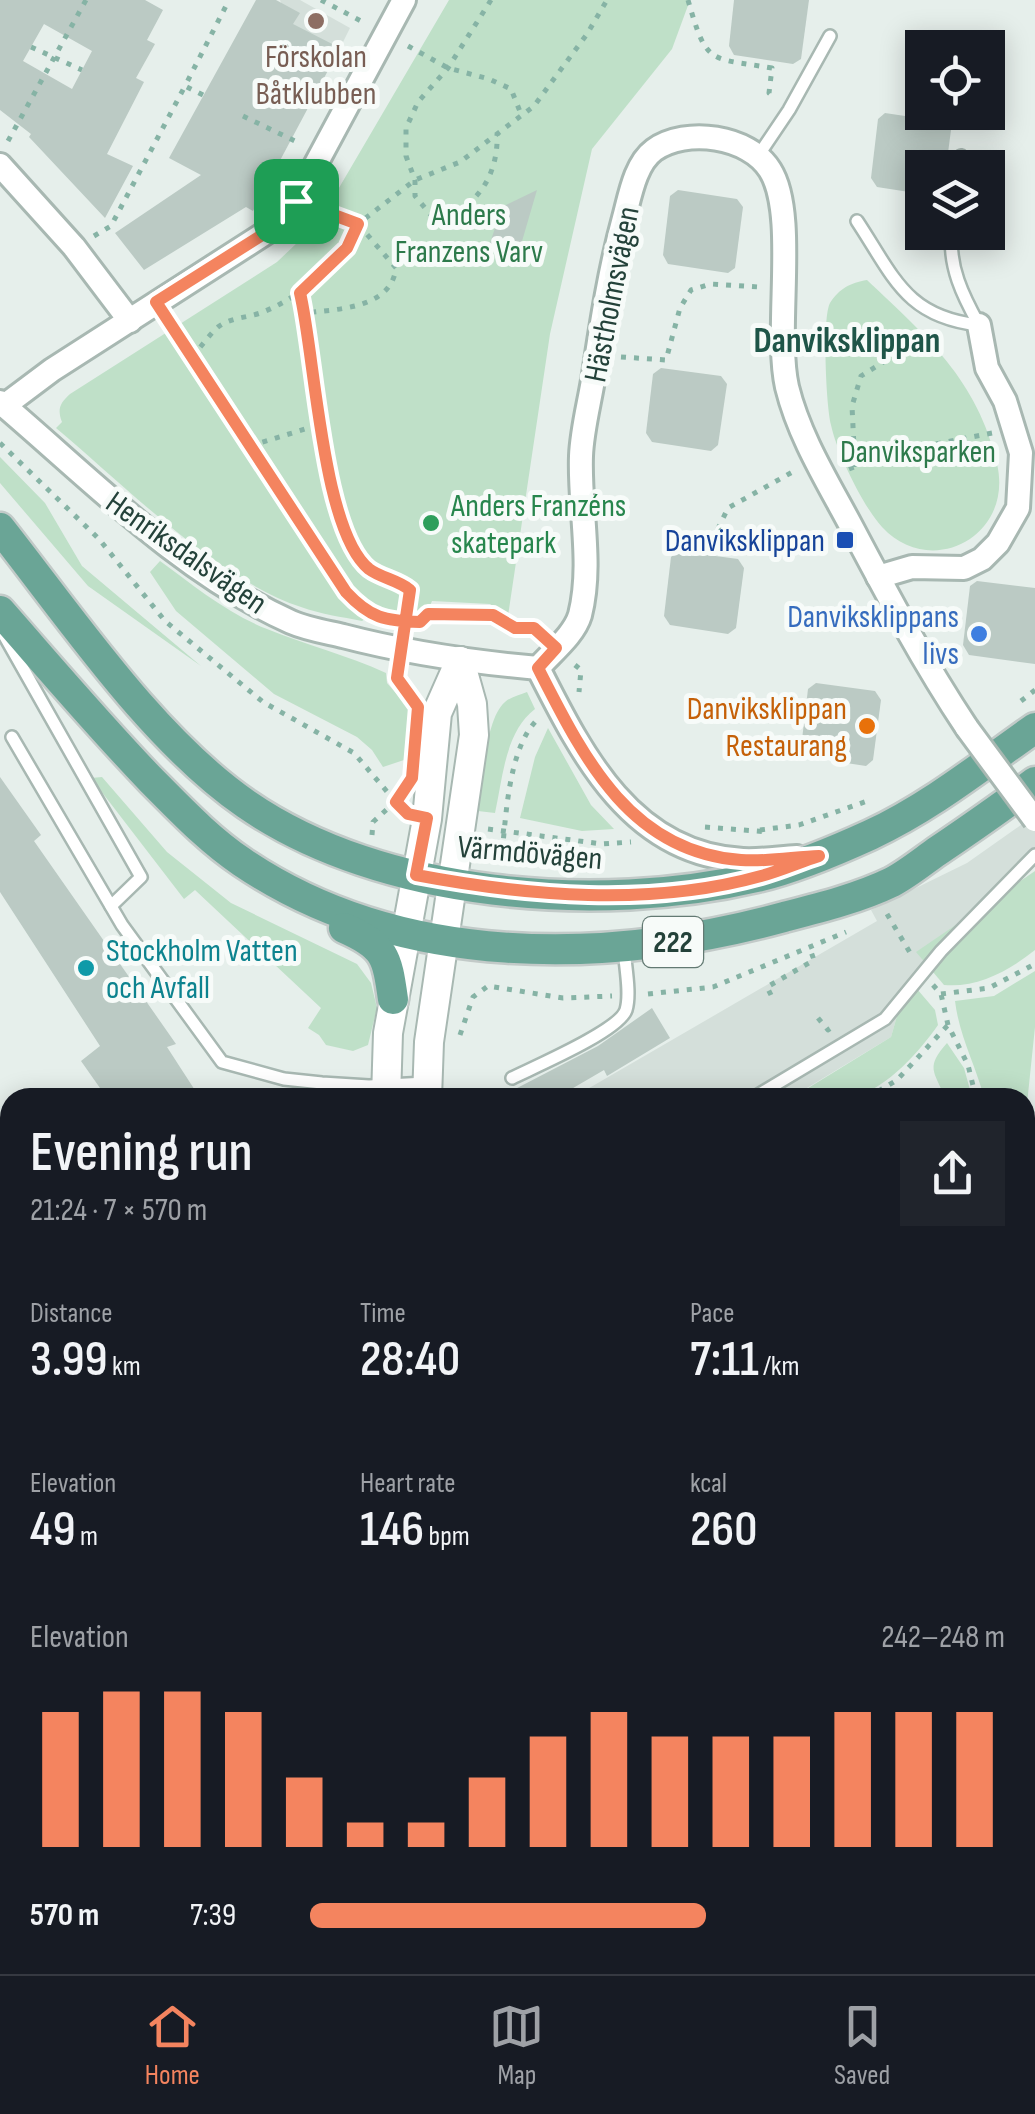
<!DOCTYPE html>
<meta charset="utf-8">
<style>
:root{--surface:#171b24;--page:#20242c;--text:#f1f3f6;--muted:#9ea1a6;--line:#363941;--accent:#f4845f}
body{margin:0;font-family:"Sofia Sans Condensed",sans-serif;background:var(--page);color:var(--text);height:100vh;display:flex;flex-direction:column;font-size:38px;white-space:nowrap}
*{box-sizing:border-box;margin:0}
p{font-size:32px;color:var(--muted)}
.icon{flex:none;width:55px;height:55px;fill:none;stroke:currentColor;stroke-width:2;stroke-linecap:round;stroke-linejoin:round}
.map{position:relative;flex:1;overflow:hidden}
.panel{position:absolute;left:0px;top:1088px;width:1035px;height:888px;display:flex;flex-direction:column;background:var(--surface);border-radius:30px 30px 0 0;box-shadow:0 5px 25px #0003}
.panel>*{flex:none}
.controls{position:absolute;left:905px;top:30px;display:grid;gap:20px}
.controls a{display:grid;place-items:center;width:100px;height:100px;border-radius:0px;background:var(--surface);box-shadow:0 5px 25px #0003;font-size:50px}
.pin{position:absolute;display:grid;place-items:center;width:85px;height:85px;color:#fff;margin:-42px;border-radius:20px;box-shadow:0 5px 15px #0006}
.round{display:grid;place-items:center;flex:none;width:105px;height:105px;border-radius:0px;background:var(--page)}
.headline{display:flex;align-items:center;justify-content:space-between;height:170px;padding:0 30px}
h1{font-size:55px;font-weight:600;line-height:75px}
.figures{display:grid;grid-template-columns:repeat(3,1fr);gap:15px;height:170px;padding:10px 30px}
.figures div{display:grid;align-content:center}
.figures b{font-size:50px;font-weight:600}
.figures small{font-size:28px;font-weight:400}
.figures p{font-size:28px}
.chart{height:280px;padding:20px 30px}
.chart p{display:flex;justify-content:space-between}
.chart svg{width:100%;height:180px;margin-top:10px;stroke:var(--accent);stroke-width:6}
ul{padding:0 30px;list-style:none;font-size:32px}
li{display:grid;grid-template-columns:160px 120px 1fr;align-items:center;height:75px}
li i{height:25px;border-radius:12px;background:var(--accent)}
.tab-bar{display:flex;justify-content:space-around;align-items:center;height:140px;border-top:2px solid var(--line);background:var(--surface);font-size:28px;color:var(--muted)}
.tab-bar a{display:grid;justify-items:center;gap:5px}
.tab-bar .active{color:var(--accent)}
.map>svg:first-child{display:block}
.built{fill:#d4dfda}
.green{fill:#bfe0c8}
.building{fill:#bbcac4;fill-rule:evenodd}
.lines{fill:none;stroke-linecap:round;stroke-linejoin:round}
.service-casing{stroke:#a8b8b2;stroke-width:16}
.minor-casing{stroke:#a8b8b2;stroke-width:28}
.tertiary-casing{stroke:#a8b8b2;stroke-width:32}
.primary-casing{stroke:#c2cac8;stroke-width:35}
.path{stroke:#86b3a5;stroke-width:5;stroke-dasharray:5 8;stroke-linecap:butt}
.service{stroke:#fff;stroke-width:11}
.minor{stroke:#fff;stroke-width:22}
.tertiary{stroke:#fff;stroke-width:28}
.primary{stroke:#6aa596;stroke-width:30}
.minor-bridge-casing{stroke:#a8b8b2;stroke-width:28;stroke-linecap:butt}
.minor-bridge{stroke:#fff;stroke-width:22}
.route-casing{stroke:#fff;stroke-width:20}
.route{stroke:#f4845f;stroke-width:12}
.education-dot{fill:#8d6e63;stroke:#f7fbf9;stroke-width:4}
.leisure-dot{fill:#2e9e5b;stroke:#f7fbf9;stroke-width:4}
.transit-dot{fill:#1a4fb4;stroke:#f7fbf9;stroke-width:4}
.shop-dot{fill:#3f7fe0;stroke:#f7fbf9;stroke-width:4}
.food-dot{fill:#e8710a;stroke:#f7fbf9;stroke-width:4}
.culture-dot{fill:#0f9aa8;stroke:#f7fbf9;stroke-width:4}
.labels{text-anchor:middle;stroke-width:10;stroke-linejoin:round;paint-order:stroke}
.shield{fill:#f7fbf9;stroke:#637a73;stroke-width:2.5}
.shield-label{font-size:30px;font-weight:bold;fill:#24423a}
.education-label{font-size:32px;fill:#785e54;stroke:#f7fbf9}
.park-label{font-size:32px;fill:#2d7a4b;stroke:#f7fbf9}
.street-label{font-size:32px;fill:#24423a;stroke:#f7fbf9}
.leisure-label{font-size:32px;fill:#27864d;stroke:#f7fbf9;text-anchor:start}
.transit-label{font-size:32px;fill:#164399;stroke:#f7fbf9;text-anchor:end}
.shop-label{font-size:32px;fill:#366cbe;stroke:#f7fbf9;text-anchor:end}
.food-label{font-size:32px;fill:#c56008;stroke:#f7fbf9;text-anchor:end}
.culture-label{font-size:32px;fill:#0d838f;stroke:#f7fbf9;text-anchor:start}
.neighbourhood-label{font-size:35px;font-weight:bold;fill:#1f5548;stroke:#f7fbf9}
</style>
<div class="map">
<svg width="1035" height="1974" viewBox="0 0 1035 1974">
<rect width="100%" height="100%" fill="#e6efeb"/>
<g class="built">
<polygon points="280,0 300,0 350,28 340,48 290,29"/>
<polygon points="1035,815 1035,866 905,988 891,1037 792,1097 572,1098 877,921 871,910 967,863"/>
</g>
<g class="green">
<path d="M449,0H690L672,49L592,149L550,334L508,616L490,604L432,601L429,608L414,614L375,611L362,621C342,617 320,614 301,607C218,580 124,485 56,428L62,422C57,409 60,403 70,394L277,262L319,222Z"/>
<path d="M867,280C926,336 978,380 997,464C1014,536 931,580 882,527C863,506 837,453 831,425C826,406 822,318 830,303C840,288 850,283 867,280Z"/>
<polygon points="0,457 45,503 82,566 201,666 88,586 0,483"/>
<path d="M160,561C193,585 228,614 267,629C306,645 347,655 386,673L387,683L410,709L404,760L383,767L372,750L357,737L274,694L176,611L150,572Z"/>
<path d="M527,692L535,709C505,732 503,777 495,813L478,811C482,785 485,719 505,702C510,697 520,695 527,692Z"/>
<polygon points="548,728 591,805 614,829 582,831 520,818 535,757"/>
<polygon points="102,777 167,852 231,903 357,964 371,983 377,1008 368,1045 353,1051 326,1045 319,1035 308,1028 321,1008 195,890 184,899 91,778"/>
<path d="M1035,871V950C1009,971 977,988 944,985L916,952Z"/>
<path d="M1035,971V1027L1025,1123V1098L984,1097C975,1064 959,1035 955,1001L994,996Z"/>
<path d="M905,988L917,989L935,1010L938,1025C919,1052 888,1087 855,1097C837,1102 811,1097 792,1098L891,1037Z"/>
<path d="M947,1043L964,1068L972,1097H945C933,1070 926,1067 947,1043Z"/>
<polygon points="10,1320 10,1452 0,1458 0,1322"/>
<polygon points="10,1716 10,1965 124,1965 126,1974 0,1974 0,1719"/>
<polygon points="254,1965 478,1965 477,1974 256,1974"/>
</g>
<g class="building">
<path d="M0,0H145L163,10L147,40L155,44L136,78L144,82L107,154L133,166L105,218L29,137L31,134L0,110ZM44,24L92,51L72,89L23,61Z"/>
<polygon points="256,0 276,0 300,13 293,24 340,48 253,211 246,207 144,270 115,233 201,175 169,158"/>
<polygon points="734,0 809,0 801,59 793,64 734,55 729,46"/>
<polygon points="885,113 945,122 951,130 946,168 922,168 922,194 877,187 871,178 878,119"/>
<polygon points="537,190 518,255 489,246 502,207"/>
<polygon points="678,190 737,199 743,207 735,268 728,273 668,264 663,255 670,196"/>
<polygon points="661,368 721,376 727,384 718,445 711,451 652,442 646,433 653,374"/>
<polygon points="678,551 738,559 744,568 736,628 728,634 670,625 664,616 671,557"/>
<polygon points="977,581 1035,588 1035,664 969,655 963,645 970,586"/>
<polygon points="816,683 875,691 881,700 873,760 866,766 807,757 801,748 808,689"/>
<polygon points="0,777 41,835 34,841 176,1044 167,1047 200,1098 107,1098 81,1061 100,1046 0,892"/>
<polygon points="652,1008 670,1038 607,1076 604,1070 556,1098 498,1098 598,1046"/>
</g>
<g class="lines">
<g class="service-casing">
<g id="service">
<polyline points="758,156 789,110 830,36"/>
<polyline points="959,168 961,156"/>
<path d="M857,221C894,277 906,317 979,325"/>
<path d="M952,232C948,266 963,296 979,325"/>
<polyline points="4,635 141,877 111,906"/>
<polyline points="12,737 122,925 222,1062 284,1079 322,1083 369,1086 426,1083"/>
<path d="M512,1078C534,1067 619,1031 626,1010C631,993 625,966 624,948"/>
<polyline points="753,1098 885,1019 941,951 1035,855"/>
</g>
</g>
<g class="minor-casing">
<g id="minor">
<polyline points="0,165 74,247 130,321"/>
<path d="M0,402C92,480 180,572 291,622C307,629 326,632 343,636C408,653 471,662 538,668"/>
<polyline points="4,406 52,370 267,232 296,201 404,0"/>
<polyline points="878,577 912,567 964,568 982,559 998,543 1018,508 1021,453 1005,401 987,368 979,325"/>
<path d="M538,668C552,652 574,635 580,615C593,564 579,508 581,456C582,429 590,401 594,374C602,321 610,269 624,218C630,196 635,164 654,150C686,127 749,136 770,170C798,214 774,329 787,387C799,436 827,481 850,524C887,594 923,662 967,728"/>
<path d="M538,668C582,755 632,855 743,860C760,861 779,858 797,857"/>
<polyline points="1025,1271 1035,1204"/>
<polyline points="1025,1502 1035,1507"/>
<polyline points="0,1622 10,1620"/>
<polyline points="1025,1952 1035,1953"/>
<polyline points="218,1965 219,1974"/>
</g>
</g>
<g class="tertiary-casing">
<g id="tertiary">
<polyline points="386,1098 388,1033 427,819 437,713 460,661"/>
<polyline points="427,1098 429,1042 474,735 472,704 460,661"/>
<polyline points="683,1965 685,1974"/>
<polyline points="724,1965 726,1974"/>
</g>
</g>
<g class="primary-casing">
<g id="primary">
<path d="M0,528C71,618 152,739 246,804C382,898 599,914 757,877C795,868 835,851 870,835C930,807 981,766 1035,728"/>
<path d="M0,611C50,668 99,726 152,781C181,810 208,839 242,862C400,969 607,965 784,917C819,908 859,898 892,882C907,874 922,862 936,852C970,829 1003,806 1035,782"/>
<path d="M344,928C385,946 387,956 393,999"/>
</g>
</g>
<g class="path">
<polyline points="321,0 363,22"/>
<path d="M491,0L448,68L418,102L406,128V156L415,180V196L430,214C475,217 499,174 497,134"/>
<path d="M688,0C707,66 708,57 772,68L769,93L775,98"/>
<polyline points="408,46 448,68 489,79 511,89 521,114"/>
<polyline points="31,47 82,70"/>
<polyline points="203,95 185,86 229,0"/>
<polyline points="243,116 299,143"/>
<polyline points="8,141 86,0"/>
<polyline points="318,209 358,224 415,180 460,162 534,106 587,34 607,0"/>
<polyline points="94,236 111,226 185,86"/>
<polyline points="169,321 346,592 360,607 377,617"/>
<path d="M192,357C201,347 209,335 218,327C231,317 248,318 263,312C303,296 340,263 358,224L396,268C391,309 337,309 305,313"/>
<polyline points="621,357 666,360 680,308 691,290 711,284 759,287"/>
<path d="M318,425C329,466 336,539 368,568C380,578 398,580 410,590L405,622H420L428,614L493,615L515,628L533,627L541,634"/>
<polyline points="0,443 99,539 165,621 263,702 354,753 401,808"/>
<polyline points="250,446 318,425 307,321 300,293"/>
<polyline points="855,467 852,406 861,376 933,331"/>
<polyline points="849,469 889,453 992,433"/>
<polyline points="712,541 728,508 796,470"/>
<polyline points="575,665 581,670 579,692"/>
<polyline points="398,674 397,678 413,697"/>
<polyline points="1021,701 1035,690"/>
<polyline points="705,827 769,832"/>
<polyline points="488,829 602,844 631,842"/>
<polyline points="760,830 799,825 870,800"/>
<polyline points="372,835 373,822 396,801"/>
<path d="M501,864C506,821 507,747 539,718"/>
<polyline points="887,914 912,956"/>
<polyline points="933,985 941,994 948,1025 968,1065 976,1098"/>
<polyline points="648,994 713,987 846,932"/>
<polyline points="941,994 989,988 1035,964"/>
<polyline points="771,995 767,987 814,960 810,949"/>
<polyline points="818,1018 828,1030 831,1028"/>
<polyline points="460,1035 473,997 488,986 563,998 612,996"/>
<polyline points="867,1098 897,1080 948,1025"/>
<polyline points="0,1752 7,1750 10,1756"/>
<polyline points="0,1923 10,1918"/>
<polyline points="71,1965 75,1974"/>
</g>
<use href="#service" class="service"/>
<use href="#minor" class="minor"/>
<use href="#tertiary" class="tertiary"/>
<use href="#primary" class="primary"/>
<g class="minor-bridge-casing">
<polyline id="minor-bridge" points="967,728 1035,820"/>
</g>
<use href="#minor-bridge" class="minor-bridge"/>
</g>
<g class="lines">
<g class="route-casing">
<path id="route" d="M296,201L358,224L347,248L300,293C315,355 322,531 369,569C381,578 398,580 410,590L397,678L418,707L412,778L396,802L408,814L427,818L416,875C527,896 650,907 761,876C780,871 800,862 819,856C794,857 766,862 741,860C629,852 583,756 538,668L556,648L534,628H515L493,615L428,614L420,622C385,621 370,618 346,592L156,302L267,232L296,201"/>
</g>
<use href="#route" class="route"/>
</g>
<circle class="education-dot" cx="316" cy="21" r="10"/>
<circle class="leisure-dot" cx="431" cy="523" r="10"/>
<rect class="transit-dot" x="835" y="530" width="20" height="20" rx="5"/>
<circle class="shop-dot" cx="979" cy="634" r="10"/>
<circle class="food-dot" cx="867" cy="726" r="10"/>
<circle class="culture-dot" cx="86" cy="968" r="10"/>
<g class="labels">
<rect class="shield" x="643" y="917" width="60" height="50" rx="8"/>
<g class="shield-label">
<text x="673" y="952">222</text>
</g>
<g class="education-label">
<text x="316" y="67">Förskolan<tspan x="316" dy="37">Båtklubben</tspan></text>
</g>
<g class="park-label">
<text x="469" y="225">Anders<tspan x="469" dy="37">Franzens Varv</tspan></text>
<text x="918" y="462">Danviksparken</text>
</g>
<g class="street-label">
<text transform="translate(611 294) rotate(-79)" y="11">Hästholmsvägen</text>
<text transform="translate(187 552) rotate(35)" y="11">Henriksdalsvägen</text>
<text transform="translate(530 852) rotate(5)" y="11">Värmdövägen</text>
</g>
<g class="leisure-label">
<text x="451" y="516">Anders Franzéns<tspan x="451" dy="37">skatepark</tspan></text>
</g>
<g class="transit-label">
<text x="825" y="551">Danviksklippan</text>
</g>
<g class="shop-label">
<text x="959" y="627">Danviksklippans<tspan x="959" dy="37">livs</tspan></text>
</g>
<g class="food-label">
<text x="847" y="719">Danviksklippan<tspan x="847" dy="37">Restaurang</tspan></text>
</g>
<g class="culture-label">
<text x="106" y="961">Stockholm Vatten<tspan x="106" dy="37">och Avfall</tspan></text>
</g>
<g class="neighbourhood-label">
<text x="847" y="352">Danviksklippan</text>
</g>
</g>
</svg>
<div class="controls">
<a><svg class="icon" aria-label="locate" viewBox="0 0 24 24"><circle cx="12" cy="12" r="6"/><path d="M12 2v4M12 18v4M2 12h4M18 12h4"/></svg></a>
<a><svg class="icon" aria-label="layers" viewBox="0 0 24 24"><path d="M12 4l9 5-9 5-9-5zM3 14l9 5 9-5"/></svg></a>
</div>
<div class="pin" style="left:296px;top:201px;background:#1e9e55"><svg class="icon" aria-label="arrive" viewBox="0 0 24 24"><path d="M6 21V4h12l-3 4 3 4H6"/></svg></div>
<section class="panel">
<div class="headline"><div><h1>Evening run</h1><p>21:24 · 7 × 570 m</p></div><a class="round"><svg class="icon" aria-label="share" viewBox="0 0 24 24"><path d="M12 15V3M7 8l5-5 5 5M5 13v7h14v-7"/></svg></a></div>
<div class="figures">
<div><p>Distance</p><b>3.99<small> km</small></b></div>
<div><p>Time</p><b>28:40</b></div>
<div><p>Pace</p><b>7:11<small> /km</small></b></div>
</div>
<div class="figures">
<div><p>Elevation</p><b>49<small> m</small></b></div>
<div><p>Heart rate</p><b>146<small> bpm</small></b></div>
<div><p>kcal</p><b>260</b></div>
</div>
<div class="chart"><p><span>Elevation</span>242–248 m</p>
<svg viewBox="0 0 160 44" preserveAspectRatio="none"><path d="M5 44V11M15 44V6M25 44V6M35 44V11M45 44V27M55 44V38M65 44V38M75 44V27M85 44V17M95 44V11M105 44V17M115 44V17M125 44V17M135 44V11M145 44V11M155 44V11"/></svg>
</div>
<ul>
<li><b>570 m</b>7:39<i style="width:57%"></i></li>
</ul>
</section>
</div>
<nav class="tab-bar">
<a class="active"><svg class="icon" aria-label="home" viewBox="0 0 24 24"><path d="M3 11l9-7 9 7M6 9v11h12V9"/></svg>Home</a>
<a><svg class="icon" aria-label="map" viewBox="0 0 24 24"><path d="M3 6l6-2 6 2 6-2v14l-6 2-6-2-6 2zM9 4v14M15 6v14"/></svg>Map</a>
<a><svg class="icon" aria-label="saved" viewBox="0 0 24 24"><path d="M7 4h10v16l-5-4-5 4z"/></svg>Saved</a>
</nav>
